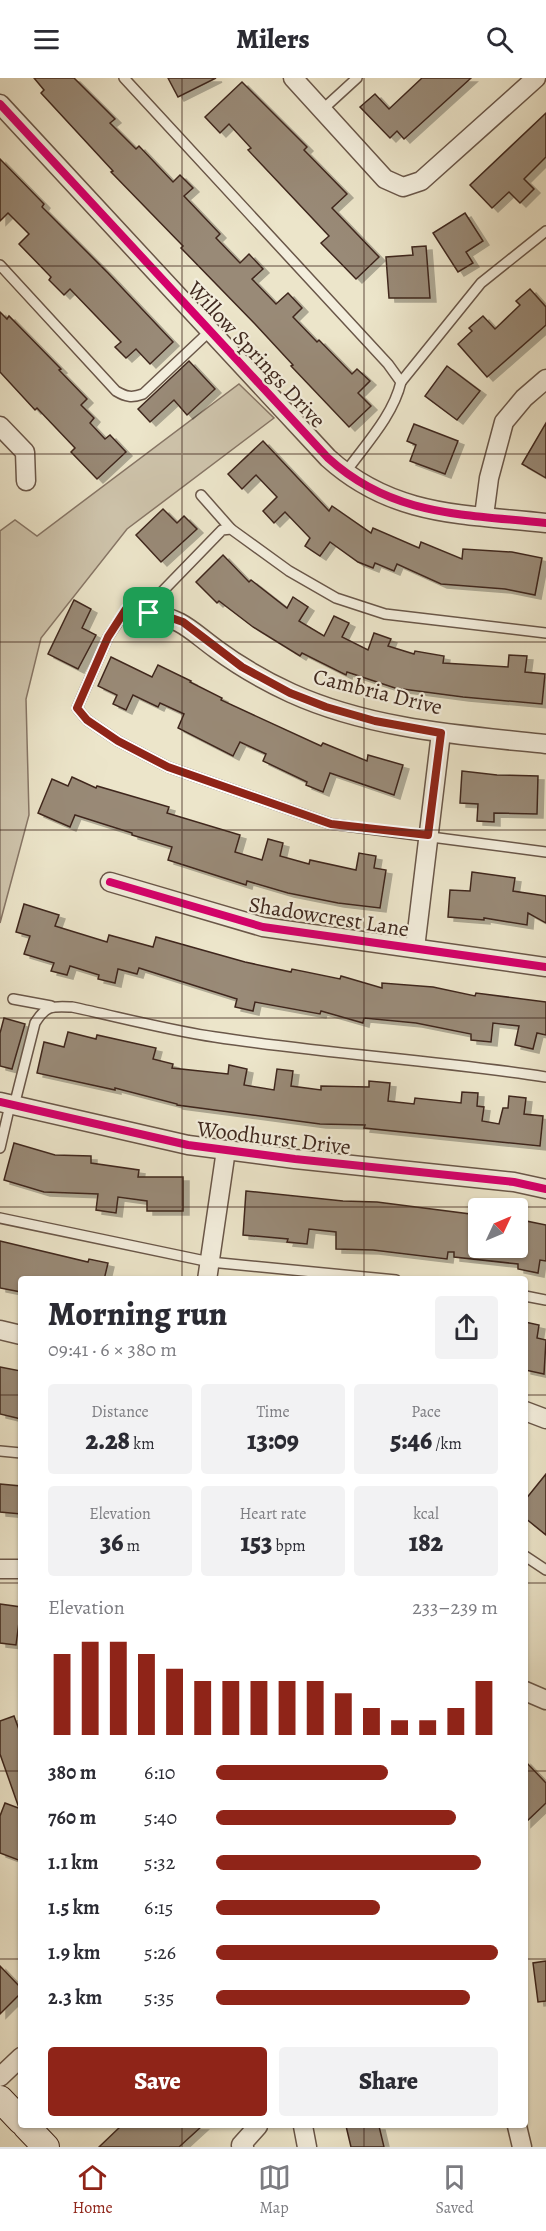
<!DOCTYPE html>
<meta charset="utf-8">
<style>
:root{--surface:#fff;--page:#f2f2f3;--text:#2b2b33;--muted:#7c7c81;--line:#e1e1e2;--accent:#8f2418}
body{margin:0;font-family:Alegreya,serif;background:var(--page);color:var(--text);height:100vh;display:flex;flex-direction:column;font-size:22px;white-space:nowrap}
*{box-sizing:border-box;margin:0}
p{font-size:20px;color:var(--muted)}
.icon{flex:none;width:33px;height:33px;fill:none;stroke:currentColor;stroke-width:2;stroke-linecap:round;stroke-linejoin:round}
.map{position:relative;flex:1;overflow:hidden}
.panel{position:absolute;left:18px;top:1198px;width:510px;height:852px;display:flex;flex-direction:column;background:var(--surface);border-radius:6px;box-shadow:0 2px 4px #0004}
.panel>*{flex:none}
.needle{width:39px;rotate:46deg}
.controls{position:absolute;left:468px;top:1120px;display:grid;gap:12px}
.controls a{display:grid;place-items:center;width:60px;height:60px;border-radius:6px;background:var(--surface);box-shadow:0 2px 4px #0004;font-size:30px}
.pin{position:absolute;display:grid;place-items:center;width:51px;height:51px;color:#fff;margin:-26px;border-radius:12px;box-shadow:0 3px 9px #0006}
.round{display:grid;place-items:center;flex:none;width:63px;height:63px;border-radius:6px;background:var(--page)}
.overview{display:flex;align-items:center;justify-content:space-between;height:102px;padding:0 30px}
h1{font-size:33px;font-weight:800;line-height:45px}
.figures{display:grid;grid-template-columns:repeat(3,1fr);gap:9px;height:102px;padding:6px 30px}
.figures div{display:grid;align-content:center;border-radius:6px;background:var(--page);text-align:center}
.figures b{font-size:26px;font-weight:800}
.figures small{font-size:16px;font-weight:400}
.figures p{font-size:16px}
.chart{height:168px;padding:12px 30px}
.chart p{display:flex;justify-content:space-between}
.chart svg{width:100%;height:108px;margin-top:6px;stroke:var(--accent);stroke-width:6}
.action{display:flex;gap:12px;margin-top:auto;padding:12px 30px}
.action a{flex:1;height:69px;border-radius:6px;background:var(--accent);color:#fff;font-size:24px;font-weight:800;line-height:69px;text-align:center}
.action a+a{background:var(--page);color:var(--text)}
ul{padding:0 30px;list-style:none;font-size:20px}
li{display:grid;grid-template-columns:96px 72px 1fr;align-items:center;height:45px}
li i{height:15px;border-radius:8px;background:var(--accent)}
header{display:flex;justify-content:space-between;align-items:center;height:78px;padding:0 30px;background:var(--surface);font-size:27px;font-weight:800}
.menu{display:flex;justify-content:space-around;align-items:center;height:84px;border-top:2px solid var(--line);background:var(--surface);font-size:16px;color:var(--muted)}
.menu a{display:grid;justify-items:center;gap:3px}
.menu .active{color:var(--accent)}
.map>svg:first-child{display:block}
.green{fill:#cfc5ad;stroke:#877666;stroke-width:1.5}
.building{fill:#998a77;stroke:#3f281e;stroke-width:1.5;filter:url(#shadow)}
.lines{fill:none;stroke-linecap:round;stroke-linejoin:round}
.lane-casing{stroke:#6a5749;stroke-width:12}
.street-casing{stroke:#6a5749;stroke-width:21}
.secondary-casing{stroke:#3f281e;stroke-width:28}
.lane{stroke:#f3eedd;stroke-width:9}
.street{stroke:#f3eedd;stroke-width:18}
.secondary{stroke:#f3eedd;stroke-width:26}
.cycleway-casing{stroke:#f3eedd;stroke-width:11}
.cycleway{stroke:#d6006c;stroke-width:8}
.route-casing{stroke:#fff;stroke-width:12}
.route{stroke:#8f2418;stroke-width:8}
.grid{fill:none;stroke:#3f281e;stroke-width:1.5;stroke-opacity:0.55}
.labels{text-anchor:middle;stroke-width:4.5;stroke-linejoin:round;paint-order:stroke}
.street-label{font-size:22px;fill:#3f281e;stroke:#f3eedd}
</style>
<header><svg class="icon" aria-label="menu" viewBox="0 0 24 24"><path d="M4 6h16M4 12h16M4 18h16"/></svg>Milers<svg class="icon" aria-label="search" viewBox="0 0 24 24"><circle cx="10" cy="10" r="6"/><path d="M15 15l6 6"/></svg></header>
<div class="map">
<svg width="546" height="2069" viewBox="0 0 546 2069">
<defs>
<filter id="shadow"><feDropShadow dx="6" dy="4" stdDeviation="0" flood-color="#0004"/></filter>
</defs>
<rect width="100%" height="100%" fill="#ece5ca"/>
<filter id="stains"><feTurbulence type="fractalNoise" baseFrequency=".00333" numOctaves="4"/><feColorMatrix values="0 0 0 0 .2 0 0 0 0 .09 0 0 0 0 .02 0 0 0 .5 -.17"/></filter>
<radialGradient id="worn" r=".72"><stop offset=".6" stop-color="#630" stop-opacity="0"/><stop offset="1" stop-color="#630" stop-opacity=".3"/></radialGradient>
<polygon class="green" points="239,306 274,340 127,451 41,560 26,621 29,737 0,845 0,453 15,442 37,458"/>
<g class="building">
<polygon points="34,0 74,0 115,41 110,45 136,71 139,68 173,104 180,97 193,110 184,118 220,156 216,160 240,185 249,176 263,191 252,201 276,226 288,215 302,230 293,239 317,264 319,262 352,296 357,291 370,303 358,315 371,328 349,349 291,288 293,287 255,246 181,170 183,168 111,94 113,93 41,15 44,12"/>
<polygon points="168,0 216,0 178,19"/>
<polygon points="422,0 471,0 404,61 397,53 390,60 360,29 375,16 389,31"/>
<polygon points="242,4 307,69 304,72 347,116 332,130 379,179 356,201 321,165 329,158 248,72 251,70 229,46 220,55 205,39"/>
<polygon points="546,35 546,79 524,101 534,111 520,125 509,114 492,130 470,107"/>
<polygon points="0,81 44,126 42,129 108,195 173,264 150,286 136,271 126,280 115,269 121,264 70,211 64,217 49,202 51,199 19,166 29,156 8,135 0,143"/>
<polygon points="465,135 483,163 466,174 473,185 458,194 433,155"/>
<polygon points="426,168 430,220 389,220 386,179 413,177 412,169"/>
<polygon points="530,211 546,229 546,247 487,299 458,266 472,253 469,250 483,238 495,251 520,227 516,223"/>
<polygon points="0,234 7,241 9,238 61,291 59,292 87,321 81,327 94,340 90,345 105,361 110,357 126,374 97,401 71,374 75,370 37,330 35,332 0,294"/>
<polygon points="189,283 215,311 187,337 174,322 150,344 138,331"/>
<polygon points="447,288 480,313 457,342 425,318"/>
<polygon points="546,345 546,400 522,386"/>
<polygon points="414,346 458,363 445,396 410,383 416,367 407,363"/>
<polygon points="263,363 329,433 332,428 371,455 373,450 419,470 421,464 462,481 463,471 512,474 542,480 535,517 505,511 441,506 397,486 394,493 375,485 373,490 358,484 330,464 320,478 305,468 310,460 285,434 274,445 263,433 277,419 256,397 242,411 228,396"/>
<polygon points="163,431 177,445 184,438 197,451 161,484 136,457"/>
<polygon points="223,477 249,504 251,502 287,530 293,519 308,529 299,543 324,558 334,538 349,545 342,559 368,572 374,555 391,561 388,568 414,576 415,573 444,578 443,585 508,589 509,577 527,578 525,594 545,596 542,626 463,619 395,610 347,594 346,597 302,575 300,578 253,549 219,523 217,525 196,504"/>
<polygon points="74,522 91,531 82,550 96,557 78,591 48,576"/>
<polygon points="111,579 152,599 158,587 191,603 190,604 222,620 221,622 321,668 323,665 367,683 368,677 403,687 394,717 330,695 323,714 306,707 307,704 263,683 266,676 240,664 233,678 178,650 184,636 160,625 158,629 133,617 126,632 113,626 117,617 98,608"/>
<polygon points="462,693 497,697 538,698 537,736 494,735 494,744 477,743 478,726 460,725"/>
<polygon points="72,699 96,710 97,708 169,729 167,735 240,757 235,774 262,782 268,761 283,765 280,778 309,786 310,782 356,792 359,775 376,778 374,790 386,792 380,830 338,825 288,815 247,803 246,807 168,782 172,769 132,757 132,755 75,737 70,749 38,735 52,701 68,708"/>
<polygon points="472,794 515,800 513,813 546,818 546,845 528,835 527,847 484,840 484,842 448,839 450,812 470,813"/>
<polygon points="24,826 59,837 55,848 107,864 109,857 153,869 156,859 245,884 291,894 292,891 340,901 341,898 382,910 382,905 433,909 475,918 476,915 546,924 546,957 537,955 533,971 515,967 519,948 493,945 491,964 471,962 471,956 416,945 364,940 363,945 321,933 320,936 255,924 253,933 235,929 237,921 139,890 137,896 118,891 115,905 98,901 99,897 70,888 67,897 51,893 54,885 24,876 30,858 16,854"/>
<polygon points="4,940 25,946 12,991 0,988 0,955"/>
<polygon points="68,954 96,961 97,957 156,970 153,981 173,986 172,990 228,996 229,987 247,991 244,1007 274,1012 277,991 293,993 291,1008 321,1012 321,1008 369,1009 369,1003 390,1005 388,1023 414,1026 415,1020 461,1025 462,1014 478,1015 477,1028 484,1029 482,1043 499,1046 503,1030 508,1030 509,1018 526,1020 524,1036 543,1038 540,1068 364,1050 365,1047 320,1046 177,1027 177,1026 115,1010 115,1012 37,995 44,964 64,969"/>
<polygon points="14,1065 55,1077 91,1078 91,1085 139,1092 138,1099 183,1099 183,1133 147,1133 147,1123 118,1119 116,1135 96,1132 98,1116 44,1114 4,1102"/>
<polygon points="246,1113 343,1123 377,1124 478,1137 478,1170 521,1170 526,1143 546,1147 546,1183 540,1182 538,1195 518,1191 518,1186 454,1179 454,1174 448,1174 447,1181 373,1172 336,1171 336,1154 309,1151 307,1166 287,1164 288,1161 243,1157"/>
<polygon points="0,1163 88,1184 89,1181 108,1185 104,1202 21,1202 21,1214 0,1210"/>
<polygon points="525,1244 539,1247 537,1260 546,1262 544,1296 525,1292"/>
<polygon points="0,1289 21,1293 21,1341 0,1336"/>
<polygon points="546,1396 546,1457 525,1440 525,1422"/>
<polygon points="0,1406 21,1408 21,1436 0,1434"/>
<polygon points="0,1526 21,1529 16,1567 0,1565"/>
<polygon points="14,1638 21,1657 21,1730 19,1730 0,1676 0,1643"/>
<polygon points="525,1683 546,1705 546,1725 525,1745"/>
<polygon points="5,1725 21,1731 21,1783 0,1775 0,1738"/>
<polygon points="546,1883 546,1923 538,1924 533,1885"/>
<polygon points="0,1888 21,1910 21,1915 0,1936"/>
<polygon points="121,2048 202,2048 179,2069 99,2069"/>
<polygon points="346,2048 379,2048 384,2069 351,2069"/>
</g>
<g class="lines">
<g class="lane-casing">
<g id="lane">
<path d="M124,0L388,286L401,304C393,338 365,367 345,395"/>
<polyline points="322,32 357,0"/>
<path d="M0,187L116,313C126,319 132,320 143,316L211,252"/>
<polyline points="401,304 481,205 546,153"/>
<polyline points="201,417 231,451"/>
<polyline points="546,555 385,536 336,520 289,493 231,451 222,452 156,520 149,535 126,532 108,559 77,630 87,642 118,663 168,689 331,746 546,774"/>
<polyline points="13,921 51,928"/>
<path d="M14,1028L35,945C46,927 52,928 72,929C119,939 167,952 215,959C325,976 436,982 546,999"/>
<polyline points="0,1070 10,1027"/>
<polyline points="0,1140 210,1184 396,1202"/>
<polyline points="525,1218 546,1222"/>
<polyline points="0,1373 21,1375"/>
<polyline points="525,1478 546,1492"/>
</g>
</g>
<g class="street-casing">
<g id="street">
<polyline points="293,0 385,101 403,109 421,103 536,0"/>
<path d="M0,26L328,380C393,439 464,436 546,445"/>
<polyline points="0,348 25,374 26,403"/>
<polyline points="484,438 489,400 504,344 524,320 546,301"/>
<path d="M149,535C183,541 190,552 216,571C239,588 265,603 291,615C370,651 460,657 546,666"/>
<polyline points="110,804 263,849 546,889"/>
<polyline points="415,870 441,655"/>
<polyline points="0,1024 188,1067 295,1081 514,1104 546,1111"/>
<polyline points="207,1202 226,1072"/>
<polyline points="0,1252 21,1257"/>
<polyline points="525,1333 546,1341"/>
<polyline points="0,1491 21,1491"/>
<polyline points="525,1613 546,1622"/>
<polyline points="0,1999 21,1979"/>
<polyline points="303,2048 307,2069"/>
<polyline points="517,2048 522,2069"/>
<polyline points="244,2069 241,2067 258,2048"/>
</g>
</g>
<g class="secondary-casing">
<g id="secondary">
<polyline points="0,2021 21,2043"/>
<polyline points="26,2048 46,2069"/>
</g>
</g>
<use href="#lane" class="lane"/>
<use href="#street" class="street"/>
<use href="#secondary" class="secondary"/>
<g class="cycleway-casing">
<g id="cycleway">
<path d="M0,26L328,380C393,439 464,436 546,445"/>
<polyline points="110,804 263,849 546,889"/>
<polyline points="0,1024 188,1067 295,1081 514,1104 546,1111"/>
</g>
</g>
<use href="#cycleway" class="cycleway"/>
</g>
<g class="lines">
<g class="route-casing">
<polygon id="route" points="126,531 163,537 183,544 242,589 290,615 326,629 375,643 441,655 428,757 331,746 168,689 118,663 87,642 77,630 108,559"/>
</g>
<use href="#route" class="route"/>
</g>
<path class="grid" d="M182,0V1202M364,0V1202M0,188H546M0,376H546M0,564H546M0,752H546M0,940H546M0,1129H546M0,1317H21M525,1317H546M0,1505H21M525,1505H546M0,1693H21M525,1693H546M0,1881H21M525,1881H546M182,2048V2069M364,2048V2069"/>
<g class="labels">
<g class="street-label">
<text transform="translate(257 276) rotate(47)" y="8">Willow Springs Drive</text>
<text transform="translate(378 613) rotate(14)" y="8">Cambria Drive</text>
<text transform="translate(329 838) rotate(9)" y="8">Shadowcrest Lane</text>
<text transform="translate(274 1059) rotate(7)" y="8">Woodhurst Drive</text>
</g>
</g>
<rect width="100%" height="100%" filter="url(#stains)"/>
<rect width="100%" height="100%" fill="url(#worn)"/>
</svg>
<div class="controls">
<a><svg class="needle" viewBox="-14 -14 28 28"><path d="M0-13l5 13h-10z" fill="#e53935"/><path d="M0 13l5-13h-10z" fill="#7c7c81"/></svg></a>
</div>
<div class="pin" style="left:149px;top:535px;background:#1e9e55"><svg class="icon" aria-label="arrive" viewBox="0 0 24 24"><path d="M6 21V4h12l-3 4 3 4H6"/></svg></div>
<section class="panel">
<div class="overview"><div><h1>Morning run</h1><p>09:41 · 6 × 380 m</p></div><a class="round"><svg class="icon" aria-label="share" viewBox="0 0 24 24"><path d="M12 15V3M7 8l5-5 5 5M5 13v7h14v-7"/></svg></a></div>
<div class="figures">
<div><p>Distance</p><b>2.28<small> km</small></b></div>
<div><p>Time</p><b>13:09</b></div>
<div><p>Pace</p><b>5:46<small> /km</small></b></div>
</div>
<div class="figures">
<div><p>Elevation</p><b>36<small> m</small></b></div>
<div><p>Heart rate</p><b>153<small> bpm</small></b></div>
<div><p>kcal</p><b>182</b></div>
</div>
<div class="chart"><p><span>Elevation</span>233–239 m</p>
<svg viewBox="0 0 160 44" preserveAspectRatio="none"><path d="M5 44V11M15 44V6M25 44V6M35 44V11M45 44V17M55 44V22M65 44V22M75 44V22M85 44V22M95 44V22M105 44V27M115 44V33M125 44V38M135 44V38M145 44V33M155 44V22"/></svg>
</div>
<ul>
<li><b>380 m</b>6:10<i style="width:61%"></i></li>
<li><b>760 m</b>5:40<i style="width:85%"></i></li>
<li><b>1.1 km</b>5:32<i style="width:94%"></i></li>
<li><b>1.5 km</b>6:15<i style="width:58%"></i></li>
<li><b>1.9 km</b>5:26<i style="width:100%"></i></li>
<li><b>2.3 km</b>5:35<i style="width:90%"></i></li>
</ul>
<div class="action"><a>Save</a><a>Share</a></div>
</section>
</div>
<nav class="menu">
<a class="active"><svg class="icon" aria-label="home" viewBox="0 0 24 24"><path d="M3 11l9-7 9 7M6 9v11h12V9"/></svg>Home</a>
<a><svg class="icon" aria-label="map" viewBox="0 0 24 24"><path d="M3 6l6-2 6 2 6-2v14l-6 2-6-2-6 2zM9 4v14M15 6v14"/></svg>Map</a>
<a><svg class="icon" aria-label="saved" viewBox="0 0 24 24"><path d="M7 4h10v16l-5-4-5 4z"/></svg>Saved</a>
</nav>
